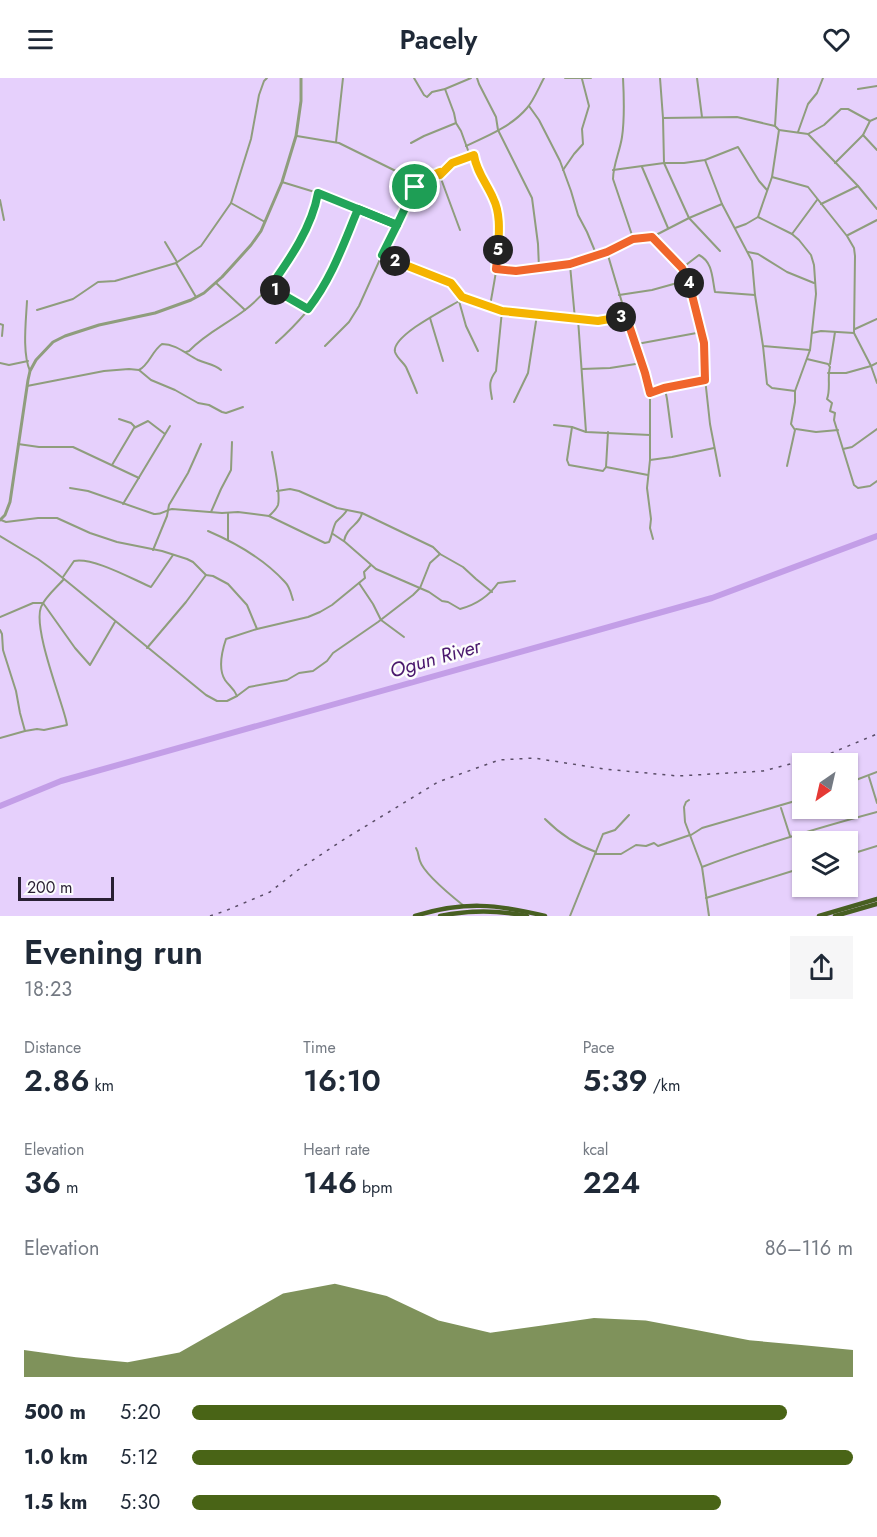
<!DOCTYPE html>
<meta charset="utf-8">
<style>
:root{--surface:#fff;--page:#f6f6f7;--text:#1f2937;--muted:#747a83;--accent:#496416}
body{margin:0;font-family:Jost,sans-serif;background:var(--page);color:var(--text);height:100vh;display:flex;flex-direction:column;font-size:22px;white-space:nowrap}
*{box-sizing:border-box;margin:0}
p{font-size:20px;color:var(--muted)}
.icon{flex:none;width:33px;height:33px;fill:none;stroke:currentColor;stroke-width:2;stroke-linecap:round;stroke-linejoin:round}
.map{position:relative;height:838px;overflow:hidden}
.drawer{display:flex;flex-direction:column;background:var(--surface);flex:1}
.drawer>*{flex:none}
.needle{width:39px;rotate:214deg}
.controls{position:absolute;left:792px;top:675px;display:grid;gap:12px}
.controls a{display:grid;place-items:center;width:66px;height:66px;border-radius:0px;background:var(--surface);box-shadow:0 2px 4px #0004;font-size:30px}
.scale{position:absolute;left:18px;bottom:15px;width:96px;box-sizing:border-box;padding-left:6px;border:3px solid #291f33;border-top:0;font-size:16px;line-height:21px;white-space:nowrap;color:#291f33;-webkit-text-stroke:4px #fcfcfc;paint-order:stroke}
.pin{position:absolute;display:grid;place-items:center;width:51px;height:51px;color:#fff;margin:-26px;border:3px solid #fff;border-radius:50%;box-shadow:0 2px 6px #0007}
.km{position:absolute;width:30px;height:30px;margin:-15px;border-radius:50%;background:#222;color:#fff;font-size:16px;line-height:30px;text-align:center}
.round{display:grid;place-items:center;flex:none;width:63px;height:63px;border-radius:0px;background:var(--page)}
.head{display:flex;align-items:center;justify-content:space-between;height:102px;padding:0 24px}
h1{font-size:33px;font-weight:600;line-height:45px}
.metrics{display:grid;grid-template-columns:repeat(3,1fr);gap:9px;height:102px;padding:6px 24px}
.metrics div{display:grid;align-content:center}
.metrics b{font-size:30px;font-weight:600}
.metrics small{font-size:16px;font-weight:400}
.metrics p{font-size:16px}
.chart{height:168px;padding:12px 24px}
.chart p{display:flex;justify-content:space-between}
.chart svg{width:100%;height:108px;margin-top:6px;fill:var(--accent);opacity:.7}
ul{padding:0 24px;list-style:none;font-size:20px}
li{display:grid;grid-template-columns:96px 72px 1fr;align-items:center;height:45px}
li i{height:15px;border-radius:8px;background:var(--accent)}
header{display:flex;justify-content:space-between;align-items:center;height:78px;padding:0 24px;background:var(--surface);font-size:27px;font-weight:600}
.map>svg:first-child{display:block}
.lines{fill:none;stroke-linecap:round;stroke-linejoin:round}
.river{stroke:#c39ee7;stroke-width:6}
.minor{stroke:#8f9d7d;stroke-width:2}
.tertiary{stroke:#8f9d7d;stroke-width:3}
.trunk{stroke:#485f22;stroke-width:4.5}
.rail{stroke:#5a4d67;stroke-width:1.5;stroke-dasharray:3 6;stroke-linecap:butt}
.split-1-casing{stroke:#fff;stroke-width:12}
.split-2-casing{stroke:#fff;stroke-width:12}
.split-3-casing{stroke:#fff;stroke-width:12}
.split-4-casing{stroke:#fff;stroke-width:12}
.split-5-casing{stroke:#fff;stroke-width:12}
.split-6-casing{stroke:#fff;stroke-width:12}
.split-1{stroke:#22a559;stroke-width:8}
.split-2{stroke:#22a559;stroke-width:8}
.split-3{stroke:#f5b400;stroke-width:8}
.split-4{stroke:#f0652b;stroke-width:8}
.split-5{stroke:#f0652b;stroke-width:8}
.split-6{stroke:#f5b400;stroke-width:8}
.labels{text-anchor:middle;stroke-width:5;stroke-linejoin:round;paint-order:stroke}
.water-label{font-size:20px;font-style:italic;fill:#4b196e;stroke:#fcfcfc}
</style>
<header><svg class="icon" aria-label="menu" viewBox="0 0 24 24"><path d="M4 6h16M4 12h16M4 18h16"/></svg>Pacely<svg class="icon" aria-label="heart" viewBox="0 0 24 24"><path d="M12 20l-8-8c-3-5 5-10 8-4 3-6 11-1 8 4z"/></svg></header>
<div class="map">
<svg width="877" height="838" viewBox="0 0 877 838">
<rect width="100%" height="100%" fill="#e6d0fc"/>
<g class="lines">
<polyline class="river" points="0,728 61,703 712,520 877,458"/>
<g class="minor">
<polyline points="414,0 424,17 427,19 432,14 445,11 471,0"/>
<polyline points="477,0 479,6 496,39 498,52 532,120 538,166 539,190"/>
<polyline points="565,0 591,0"/>
<path d="M623,0C624,19 625,39 622,59C620,73 613,87 613,101L633,160"/>
<polyline points="660,0 663,40 664,85 689,140 720,173"/>
<polyline points="697,0 702,39"/>
<path d="M445,11L454,35L456,45L461,53L469,75L474,77C476,94 489,107 495,123C506,153 495,198 490,228"/>
<polyline points="858,11 877,8"/>
<polyline points="529,28 539,42 560,83 571,113 578,137 587,154 597,178"/>
<polyline points="663,40 737,39 775,48"/>
<polyline points="779,52 808,56 858,108 877,131"/>
<polyline points="798,54 808,26 817,15 823,0"/>
<polyline points="808,56 824,47 841,31 848,31 870,43"/>
<polyline points="863,57 877,72"/>
<polyline points="297,58 339,65 410,100 415,105 411,118 390,159 359,228 349,244 325,268"/>
<polyline points="336,64 343,0"/>
<polyline points="411,65 424,58 456,45"/>
<path d="M466,68C488,58 512,48 527,30C534,22 539,9 544,0"/>
<polyline points="705,82 722,126 752,183 755,217 763,268 810,272"/>
<polyline points="835,85 863,57 870,43 877,40"/>
<polyline points="642,89 668,150"/>
<polyline points="563,92 574,76 583,66 582,51 589,28 582,1"/>
<polyline points="613,92 664,85 684,85 705,82 738,69 759,103 767,112"/>
<polyline points="440,98 460,152"/>
<polyline points="772,99 808,109 847,158 854,170 855,178 854,255 871,288 846,295 828,295"/>
<polyline points="282,104 318,115 397,147"/>
<polyline points="416,105 440,94 440,97 452,85 474,77"/>
<polyline points="0,122 4,142"/>
<polyline points="231,125 265,144"/>
<polyline points="821,126 858,108"/>
<polyline points="758,139 792,156 799,162 811,177 814,187 816,216 810,272 795,313 795,324 791,346 795,352 787,388"/>
<polyline points="735,150 746,146 758,139 772,99 779,52 775,48 778,0"/>
<polyline points="792,156 817,122"/>
<polyline points="848,157 877,142"/>
<polyline points="652,159 682,190 688,202 704,265 704,291 710,346 720,398"/>
<polyline points="165,164 177,184"/>
<polyline points="607,174 626,238 645,295 650,315 650,382 647,410 651,441 650,450 653,461"/>
<polyline points="748,174 758,176 787,194 814,205"/>
<polyline points="382,177 451,205 462,219 502,233 598,243 609,242 626,238"/>
<polyline points="176,185 196,219"/>
<polyline points="570,187 575,241"/>
<path d="M682,190L699,177C713,184 712,200 715,214L755,217"/>
<polyline points="496,191 516,193 570,186 607,174 633,161 652,159 689,140 722,126"/>
<polyline points="216,205 245,232"/>
<polyline points="270,209 307,231"/>
<polyline points="619,217 652,212 688,202"/>
<path d="M27,223C26,243 22,275 30,293"/>
<polyline points="459,223 466,248 478,273"/>
<polyline points="37,232 73,221 98,204 115,203 176,185 201,168 231,125 251,61 259,17 264,3 267,0"/>
<polyline points="430,240 443,283"/>
<polyline points="578,241 586,354"/>
<polyline points="0,246 3,247 2,258"/>
<polyline points="855,251 877,241"/>
<polyline points="812,255 821,253 854,255"/>
<path d="M276,265C295,248 315,226 327,204C339,181 348,155 358,131"/>
<polyline points="637,266 702,254"/>
<polyline points="763,268 767,306 772,310 795,313"/>
<path d="M186,274L189,273C206,255 227,246 245,232C277,207 312,154 318,115"/>
<path d="M807,281L828,286L830,289C827,299 831,311 827,321L832,325L830,333L835,335L834,342L854,407L858,410L870,408L877,403"/>
<polyline points="0,285 9,287 28,283"/>
<polyline points="877,285 871,288 877,305"/>
<polyline points="830,286 835,254"/>
<polyline points="582,291 610,290 642,285"/>
<path d="M139,292C149,287 152,273 162,266C176,266 186,276 198,282C207,286 214,286 221,292"/>
<polyline points="27,308 104,293 129,291 139,292 151,302 175,312 198,325 209,327 222,334 226,335 243,329"/>
<polyline points="665,311 667,321 672,359"/>
<path d="M417,315C414,307 410,298 406,289C403,284 397,280 395,274C391,258 447,230 459,223L462,219"/>
<polyline points="650,315 664,310 705,302"/>
<path d="M492,321C490,308 488,304 496,293L502,233"/>
<polyline points="514,324 528,295 537,237"/>
<polyline points="119,341 131,345 135,349"/>
<polyline points="554,347 572,349 586,354 650,357"/>
<polyline points="572,349 567,382 569,387 603,393 606,389 648,397"/>
<polyline points="796,351 816,354 838,352"/>
<polyline points="18,366 39,369 73,369 139,400"/>
<polyline points="843,371 852,369 877,351"/>
<polyline points="650,382 672,379 714,370"/>
<polyline points="112,387 134,350 148,343 165,356"/>
<polyline points="606,389 608,354"/>
<path d="M70,410L88,413L154,436C162,437 165,432 172,431L222,435L238,434L269,438L325,465L329,464C332,458 333,449 336,444C340,440 344,437 347,432"/>
<polyline points="277,413 290,411 299,413 337,430 362,435 433,469 440,476 463,489 476,501 492,514"/>
<polyline points="123,426 170,348"/>
<polyline points="211,434 221,411 231,392 232,364"/>
<path d="M269,438C272,435 276,432 278,427C281,416 274,386 272,374"/>
<polyline points="1,442 6,444 38,440 57,440 90,455 117,464 162,473 187,481 193,484 206,497 213,498 228,506 247,527 257,551"/>
<path d="M208,453C236,465 265,482 285,504C290,509 291,516 293,522"/>
<path d="M333,456L345,464L376,491L429,514L442,523L448,524L460,531C475,527 489,518 498,505L515,503"/>
<polyline points="0,458 38,481 53,492 206,617 217,623 227,623 237,618 249,609 287,602 299,595 313,593 327,583 333,575 378,544 413,517 420,510 430,485 440,476"/>
<polyline points="228,462 228,435"/>
<path d="M344,463C347,448 360,447 362,435"/>
<polyline points="153,472 167,438 169,427 188,395 201,366"/>
<path d="M63,499L74,483C93,479 132,501 151,509L173,477"/>
<polyline points="359,505 373,526 381,542 404,559"/>
<polyline points="43,525 75,570 90,587 115,544"/>
<polyline points="0,539 33,525 43,525"/>
<polyline points="0,552 2,556 3,572 16,613 20,635 25,653"/>
<polyline points="147,570 186,524 206,497"/>
<path d="M237,618C234,610 229,608 225,602C218,591 222,573 226,561L257,551L308,539L320,534L332,527L365,500L364,494L371,487"/>
<path d="M0,660L25,653L37,651L44,652L67,647L66,642C60,618 33,550 41,529C45,519 57,509 64,501"/>
<polyline points="869,699 877,725"/>
<polyline points="848,705 877,694"/>
<polyline points="689,722 686,724 684,729 685,744 702,789 709,838"/>
<polyline points="781,730 790,758"/>
<path d="M545,741C560,756 576,767 596,774"/>
<polyline points="691,757 702,750 802,721"/>
<path d="M416,770C419,775 418,778 420,783C424,796 454,820 464,828"/>
<polyline points="595,776 621,776 636,767 646,768 654,765 658,768 690,757"/>
<polyline points="848,777 877,768"/>
<path d="M702,789C759,767 818,750 877,734"/>
<polyline points="706,820 802,790"/>
<polyline points="570,838 603,756 615,752 629,737"/>
</g>
<polyline class="tertiary" points="0,442 5,437 10,424 28,302 30,293 36,282 53,264 65,258 99,247 155,235 191,222 204,215 222,199 233,187 251,167 261,153 282,104 296,58 301,23 301,0"/>
<g class="trunk">
<path d="M415,838C463,823 497,826 545,838"/>
<path d="M440,838C469,832 498,832 527,838"/>
<polyline points="819,838 877,821"/>
<polyline points="835,838 877,826"/>
</g>
<polyline class="rail" points="210,838 225,833 270,814 298,792 343,762 438,704 499,682 534,680 604,691 678,698 763,693 829,676 877,656"/>
</g>
<g class="lines">
<g class="split-1-casing">
<path id="split-1" d="M275,212L270,209C290,181 312,149 318,115L397,147L415,109"/>
</g>
<g class="split-2-casing">
<path id="split-2" d="M275,212L308,231C332,200 343,167 358,131L397,147L382,177L395,183"/>
</g>
<g class="split-3-casing">
<polyline id="split-3" points="395,183 451,205 462,219 502,233 598,243 621,239"/>
</g>
<g class="split-4-casing">
<polyline id="split-4" points="621,239 626,238 645,295 650,315 664,310 705,302 704,265 689,205"/>
</g>
<g class="split-5-casing">
<polyline id="split-5" points="498,172 496,191 516,193 570,186 607,174 633,161 652,159 682,190 689,205"/>
</g>
<g class="split-6-casing">
<path id="split-6" d="M415,109V105L440,94V97L452,85L474,77C476,93 487,106 493,120C501,136 499,155 498,172"/>
</g>
<use href="#split-1" class="split-1"/>
<use href="#split-2" class="split-2"/>
<use href="#split-3" class="split-3"/>
<use href="#split-4" class="split-4"/>
<use href="#split-5" class="split-5"/>
<use href="#split-6" class="split-6"/>
</g>
<g class="labels">
<g class="water-label">
<text transform="translate(435 580) rotate(-16)" y="7">Ogun River</text>
</g>
</g>
</svg>
<div class="controls">
<a><svg class="needle" viewBox="-14 -14 28 28"><path d="M0-13l5 13h-10z" fill="#e53935"/><path d="M0 13l5-13h-10z" fill="#747a83"/></svg></a>
<a><svg class="icon" aria-label="layers" viewBox="0 0 24 24"><path d="M12 4l9 5-9 5-9-5zM3 14l9 5 9-5"/></svg></a>
</div>
<div class="scale">200 m</div>
<div class="pin" style="left:415px;top:109px;background:#1e9e55"><svg class="icon" aria-label="arrive" viewBox="0 0 24 24"><path d="M6 21V4h12l-3 4 3 4H6"/></svg></div>
<b class="km" style="left:275px;top:212px">1</b>
<b class="km" style="left:395px;top:183px">2</b>
<b class="km" style="left:621px;top:239px">3</b>
<b class="km" style="left:689px;top:205px">4</b>
<b class="km" style="left:498px;top:172px">5</b>
</div>
<section class="drawer">
<div class="head"><div><h1>Evening run</h1><p>18:23</p></div><a class="round"><svg class="icon" aria-label="share" viewBox="0 0 24 24"><path d="M12 15V3M7 8l5-5 5 5M5 13v7h14v-7"/></svg></a></div>
<div class="metrics">
<div><p>Distance</p><b>2.86<small> km</small></b></div>
<div><p>Time</p><b>16:10</b></div>
<div><p>Pace</p><b>5:39<small> /km</small></b></div>
</div>
<div class="metrics">
<div><p>Elevation</p><b>36<small> m</small></b></div>
<div><p>Heart rate</p><b>146<small> bpm</small></b></div>
<div><p>kcal</p><b>224</b></div>
</div>
<div class="chart"><p><span>Elevation</span>86–116 m</p>
<svg viewBox="0 0 160 44" preserveAspectRatio="none"><path d="M0 44V33L10 36L20 38L30 34L40 22L50 10L60 6L70 11L80 21L90 26L100 23L110 20L120 21L130 25L140 29L150 31L160 33V44z"/></svg>
</div>
<ul>
<li><b>500 m</b>5:20<i style="width:90%"></i></li>
<li><b>1.0 km</b>5:12<i style="width:100%"></i></li>
<li><b>1.5 km</b>5:30<i style="width:80%"></i></li>
</ul>
</section>
